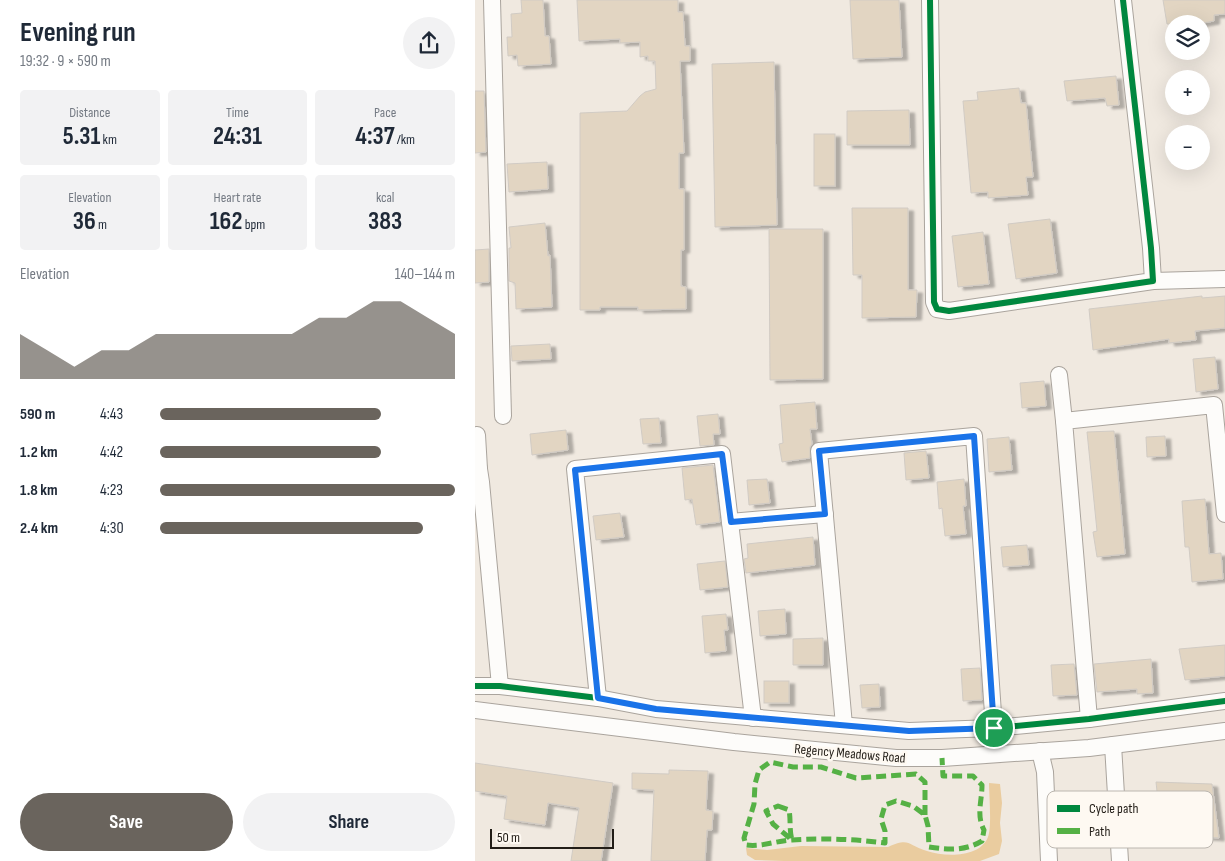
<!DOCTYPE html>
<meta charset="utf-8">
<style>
:root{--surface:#fff;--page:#f2f2f3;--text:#1f2937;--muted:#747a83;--accent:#6a645d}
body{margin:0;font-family:"Sofia Sans Condensed",sans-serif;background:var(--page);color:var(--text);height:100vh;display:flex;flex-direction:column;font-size:19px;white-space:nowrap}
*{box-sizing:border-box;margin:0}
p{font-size:16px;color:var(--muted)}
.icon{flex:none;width:28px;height:28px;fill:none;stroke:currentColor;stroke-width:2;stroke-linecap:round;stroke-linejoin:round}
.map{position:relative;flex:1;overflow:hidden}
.side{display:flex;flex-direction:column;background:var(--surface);width:475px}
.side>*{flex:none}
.buttons{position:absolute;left:690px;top:15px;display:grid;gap:10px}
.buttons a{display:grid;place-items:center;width:45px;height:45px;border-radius:50%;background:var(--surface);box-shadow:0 5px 20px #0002;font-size:25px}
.scale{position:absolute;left:15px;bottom:12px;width:124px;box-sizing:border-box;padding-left:5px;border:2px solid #221d17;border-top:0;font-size:14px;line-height:18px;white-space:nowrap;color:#221d17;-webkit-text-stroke:4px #fef9f2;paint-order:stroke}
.pin{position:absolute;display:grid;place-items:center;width:42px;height:42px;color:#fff;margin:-21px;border:2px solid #fff;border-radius:50%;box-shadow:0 1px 5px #0007}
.round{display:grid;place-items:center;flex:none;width:52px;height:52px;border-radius:26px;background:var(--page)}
.summary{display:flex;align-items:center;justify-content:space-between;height:85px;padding:0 20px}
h1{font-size:28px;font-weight:700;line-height:38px}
.figures{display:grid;grid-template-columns:repeat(3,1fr);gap:8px;height:85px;padding:5px 20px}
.figures div{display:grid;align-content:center;border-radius:5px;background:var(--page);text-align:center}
.figures b{font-size:25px;font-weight:700}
.figures small{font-size:14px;font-weight:400}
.figures p{font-size:14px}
.chart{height:140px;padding:10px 20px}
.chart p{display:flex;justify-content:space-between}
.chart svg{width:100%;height:90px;margin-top:5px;fill:var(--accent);opacity:.7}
.button{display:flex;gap:10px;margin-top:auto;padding:10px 20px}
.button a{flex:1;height:58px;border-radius:30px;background:var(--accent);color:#fff;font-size:20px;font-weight:700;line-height:58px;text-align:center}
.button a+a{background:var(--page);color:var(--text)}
ul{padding:0 20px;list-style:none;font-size:16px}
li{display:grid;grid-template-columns:80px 60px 1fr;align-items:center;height:38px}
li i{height:12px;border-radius:6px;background:var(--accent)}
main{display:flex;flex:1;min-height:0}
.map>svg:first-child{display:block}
.forest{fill:#eacc9f}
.building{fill:#e2d5c2;stroke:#d1cbc4;filter:url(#shadow)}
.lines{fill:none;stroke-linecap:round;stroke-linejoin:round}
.minor-casing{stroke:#aaa49d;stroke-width:18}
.minor{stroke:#fdfcfa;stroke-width:16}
.quiet{stroke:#55b145;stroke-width:5;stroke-dasharray:10 5;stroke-linecap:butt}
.cycleway-casing{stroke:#fef9f2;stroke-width:9}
.cycleway{stroke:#00873e;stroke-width:6}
.route-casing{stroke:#fff;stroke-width:10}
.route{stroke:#1a73e8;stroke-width:6}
.labels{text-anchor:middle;stroke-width:5;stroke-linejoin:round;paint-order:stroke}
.street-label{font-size:14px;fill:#221d17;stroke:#fef9f2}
.key{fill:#fef9f2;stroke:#bcb7b0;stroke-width:1}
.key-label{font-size:14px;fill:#221d17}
</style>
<main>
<section class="side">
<div class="summary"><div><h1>Evening run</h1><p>19:32 · 9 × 590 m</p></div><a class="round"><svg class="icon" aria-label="share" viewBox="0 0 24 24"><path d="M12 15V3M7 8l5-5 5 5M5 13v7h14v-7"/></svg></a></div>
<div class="figures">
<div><p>Distance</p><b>5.31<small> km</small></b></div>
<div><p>Time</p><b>24:31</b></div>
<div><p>Pace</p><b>4:37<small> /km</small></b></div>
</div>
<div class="figures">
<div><p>Elevation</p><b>36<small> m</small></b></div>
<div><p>Heart rate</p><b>162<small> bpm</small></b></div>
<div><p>kcal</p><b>383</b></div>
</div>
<div class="chart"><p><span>Elevation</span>140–144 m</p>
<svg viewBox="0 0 160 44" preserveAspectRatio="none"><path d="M0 44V22L10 30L20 38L30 30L40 30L50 22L60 22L70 22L80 22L90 22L100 22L110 14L120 14L130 6L140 6L150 14L160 22V44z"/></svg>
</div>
<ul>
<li><b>590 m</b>4:43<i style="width:75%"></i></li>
<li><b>1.2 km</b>4:42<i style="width:75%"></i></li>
<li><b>1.8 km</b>4:23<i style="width:100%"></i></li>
<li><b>2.4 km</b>4:30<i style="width:89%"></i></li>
</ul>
<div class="button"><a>Save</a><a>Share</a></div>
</section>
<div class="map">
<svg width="750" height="861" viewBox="0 0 750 861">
<defs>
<filter id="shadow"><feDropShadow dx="5.5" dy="3" stdDeviation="1" flood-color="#0004"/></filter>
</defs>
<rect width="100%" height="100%" fill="#f0e9e0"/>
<path class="forest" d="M514,783L525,784L527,803L525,823L527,841L524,854L505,861H309L280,860L272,855L271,848L292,850L326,846L413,847C435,837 432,845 452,851C470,857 505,858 513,837C517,827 514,794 514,783Z"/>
<g class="building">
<polygon points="46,0 68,0 70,36 74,36 76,64 43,66 42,55 33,56 32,37 37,37 36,14 47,13"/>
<polygon points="102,0 203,0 203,12 208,12 210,46 215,46 215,61 205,61 209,153 204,153 204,189 209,189 209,250 206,250 206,286 211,287 211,309 163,310 163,307 125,307 125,310 105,310 105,113 152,111 165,96 170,92 181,89 180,61 173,61 173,56 165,57 165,42 145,43 145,39 104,41"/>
<polygon points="375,0 424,0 427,57 378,59"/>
<polygon points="688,0 750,0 750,14 739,15 739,21 723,24 692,24"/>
<polygon points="299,62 302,225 240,227 237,64"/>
<polygon points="641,76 644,105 632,106 630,98 592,101 589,81"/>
<polygon points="544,88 546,103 551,103 558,177 551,177 553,195 513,198 513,192 496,193 488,101 503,100 502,92"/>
<polygon points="0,91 9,91 11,152 0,153"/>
<polygon points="434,110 435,145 372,145 372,111"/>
<rect x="339" y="134" width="21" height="52"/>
<polygon points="72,162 73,189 34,192 32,164"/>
<polygon points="377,208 433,208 433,290 442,290 441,317 387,318 387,275 378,275"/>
<polygon points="575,219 582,273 541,279 533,224"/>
<polygon points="70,223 73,256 75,255 77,307 41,309 40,283 34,281 34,248 36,248 34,227"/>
<polygon points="294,229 348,229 348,379 295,380"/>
<polygon points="508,232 514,284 483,287 477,236"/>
<polygon points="14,249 14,282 0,283 0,250"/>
<polygon points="727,296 727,298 750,296 750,328 720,331 721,340 694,343 694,339 618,350 614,309"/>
<polygon points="75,344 76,359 37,361 36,346"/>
<polygon points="740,357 743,389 721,392 718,359"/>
<polygon points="569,381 571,406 547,408 545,383"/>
<polygon points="340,402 342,429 335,429 337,444 335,447 335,458 307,462 304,444 308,443 305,405"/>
<polygon points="243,414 245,434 238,434 239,445 225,446 222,416"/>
<polygon points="184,418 186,443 168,444 165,419"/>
<polygon points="91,430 93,450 57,455 55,434"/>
<polygon points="639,431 650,554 622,557 618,532 622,531 612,432"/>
<polygon points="690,436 691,456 672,457 671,437"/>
<polygon points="534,437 537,470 514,472 512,439"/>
<polygon points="451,451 454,478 431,480 429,453"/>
<polygon points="238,465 245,522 221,525 217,499 210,500 207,468"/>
<polygon points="292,479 295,503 274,505 272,480"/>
<polygon points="489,479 491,506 488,506 491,534 470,536 467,508 464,509 462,482"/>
<polygon points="730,499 734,554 746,553 748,579 717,582 714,547 710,547 707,501"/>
<polygon points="145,513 149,537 121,540 118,516"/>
<polygon points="338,537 340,565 271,573 269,559 273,558 272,544"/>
<polygon points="552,545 554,565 528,567 526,547"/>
<polygon points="250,561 253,587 225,590 222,564"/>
<polygon points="310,609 311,634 285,636 283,611"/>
<polygon points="251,614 253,630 249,630 251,651 230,653 227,616"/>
<polygon points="348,638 348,665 318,665 318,639"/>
<polygon points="750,645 750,676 710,680 704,649"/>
<polygon points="676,659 678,693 662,694 662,689 622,692 619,664"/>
<polygon points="599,664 602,695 578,696 576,665"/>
<polygon points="505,668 507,700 488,701 486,669"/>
<rect x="289" y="681" width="25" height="22"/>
<polygon points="404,684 405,707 387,708 385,685"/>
<polygon points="0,763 138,783 126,861 96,861 104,808 73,803 70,825 29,819 32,796 0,791"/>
<polygon points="194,770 233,771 231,810 238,811 237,830 232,830 230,861 176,861 179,790 157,789 157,773 194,774"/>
<polygon points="681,782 737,784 744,838 679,833 680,820 685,820"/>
</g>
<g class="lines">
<g class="minor-casing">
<g id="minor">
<polyline points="17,0 28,416"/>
<polyline points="455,0 459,302 462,309 474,311 678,281 676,248 648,0"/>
<polyline points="678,281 750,279"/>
<polyline points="584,375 589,421"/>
<polyline points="2,435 4,469"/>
<polyline points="0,469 4,469 6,482 25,686"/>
<polyline points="255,522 350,514"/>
<polyline points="0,686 25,686 123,698 181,709 434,731 519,728 614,719 750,701"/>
<polyline points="123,698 100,469 247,454 278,718"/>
<polyline points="0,710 259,742 421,758 467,758 614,748 750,731"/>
<polyline points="614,719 589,421 739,405 750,514"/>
<polyline points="369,725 344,451 499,436 519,728"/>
<polyline points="638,745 645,861"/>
<polyline points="565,751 570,772 574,861"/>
</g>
</g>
<use href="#minor" class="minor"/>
<g class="quiet">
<path d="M303,806L314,810C316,820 314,830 317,840L298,824L291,811Z"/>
<path d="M450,815V782L441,774L381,778L346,767H318L295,762L284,770L280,784L279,804L269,838L271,845C287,847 300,841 317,840C348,838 379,839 410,843V831L406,819L410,805L421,801L438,806L450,815L453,826L454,847C474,850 490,851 507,841L509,830C501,815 507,801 507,785L498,776H468L467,758"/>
</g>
<g class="cycleway-casing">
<g id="cycleway">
<polyline points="455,0 459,302 462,309 474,311 678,281 676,248 648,0"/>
<polyline points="0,686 25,686 123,698 181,709 434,731 519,728 614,719 750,701"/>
</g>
</g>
<use href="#cycleway" class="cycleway"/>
</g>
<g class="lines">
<g class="route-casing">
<polygon id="route" points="499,436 519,728 434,731 181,709 123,698 100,470 247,454 256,522 350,514 344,451"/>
</g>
<use href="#route" class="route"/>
</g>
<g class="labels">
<g class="street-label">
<text transform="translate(375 753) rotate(5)" y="5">Regency Meadows Road</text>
</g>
</g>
<rect x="572" y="791" width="166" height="57" rx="8" class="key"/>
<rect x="582" y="805" width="23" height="7" fill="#00873e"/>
<rect x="582" y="828" width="23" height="6" fill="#55b145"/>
<g class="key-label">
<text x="614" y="813">Cycle path</text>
<text x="614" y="836">Path</text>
</g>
</svg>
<div class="buttons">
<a><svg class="icon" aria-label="layers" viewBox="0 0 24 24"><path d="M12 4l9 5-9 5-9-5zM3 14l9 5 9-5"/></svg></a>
<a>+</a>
<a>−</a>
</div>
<div class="scale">50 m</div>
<div class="pin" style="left:519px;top:728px;background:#1e9e55"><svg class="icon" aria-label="arrive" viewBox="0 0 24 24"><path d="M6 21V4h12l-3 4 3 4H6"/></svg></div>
</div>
</main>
